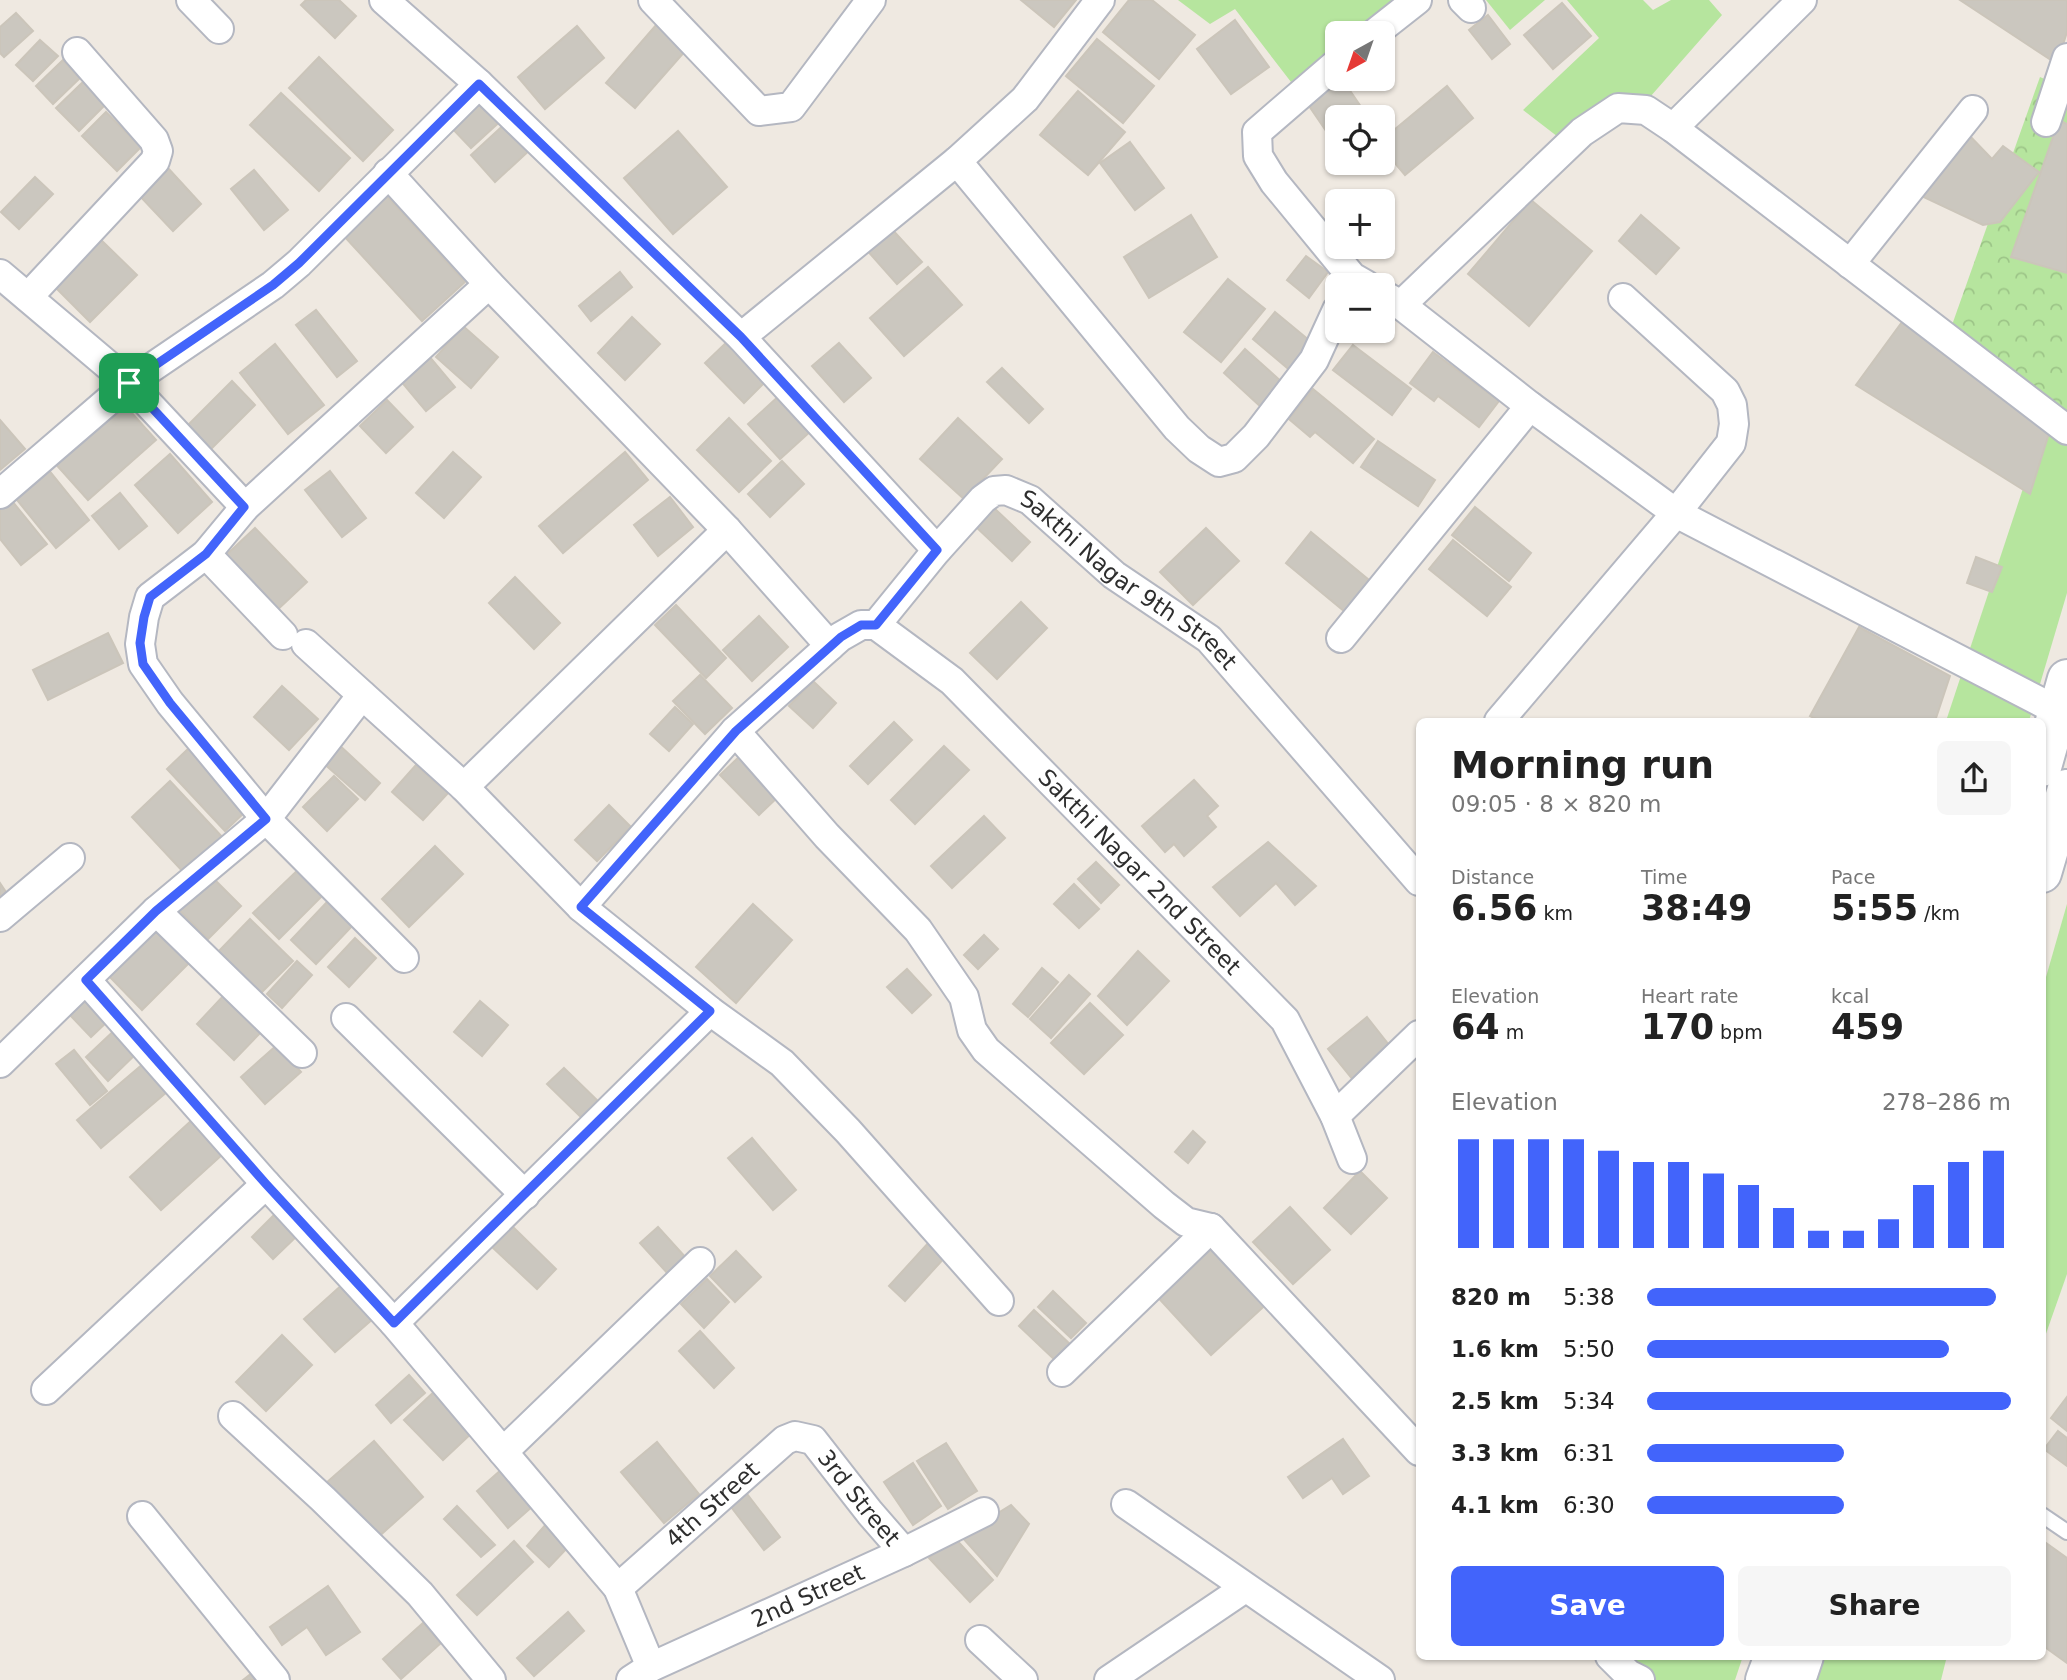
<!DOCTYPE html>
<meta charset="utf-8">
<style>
:root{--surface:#fff;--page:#f6f6f6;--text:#222;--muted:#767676;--accent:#4264fb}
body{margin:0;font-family:"DejaVu Sans",sans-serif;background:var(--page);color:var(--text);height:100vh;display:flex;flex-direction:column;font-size:26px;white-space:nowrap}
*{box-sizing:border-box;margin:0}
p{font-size:23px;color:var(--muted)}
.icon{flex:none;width:38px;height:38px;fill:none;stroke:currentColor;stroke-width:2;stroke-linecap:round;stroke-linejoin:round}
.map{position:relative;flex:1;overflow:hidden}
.side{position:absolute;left:1416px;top:718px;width:630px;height:942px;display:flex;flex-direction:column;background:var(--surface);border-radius:10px;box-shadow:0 2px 5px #0004}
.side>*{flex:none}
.needle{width:46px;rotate:220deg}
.tools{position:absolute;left:1325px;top:21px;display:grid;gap:14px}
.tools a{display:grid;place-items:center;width:70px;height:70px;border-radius:10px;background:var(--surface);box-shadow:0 2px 5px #0004;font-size:35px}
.pin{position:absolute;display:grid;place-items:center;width:60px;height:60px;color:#fff;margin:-30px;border-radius:14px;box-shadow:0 4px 10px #0006}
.round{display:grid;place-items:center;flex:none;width:74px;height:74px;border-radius:10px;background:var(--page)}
.overview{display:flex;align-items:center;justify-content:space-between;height:119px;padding:0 35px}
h1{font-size:38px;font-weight:700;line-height:52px}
.metrics{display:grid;grid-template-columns:repeat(3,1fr);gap:10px;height:119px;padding:7px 35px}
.metrics div{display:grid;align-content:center}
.metrics b{font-size:35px;font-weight:700}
.metrics small{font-size:19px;font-weight:400}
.metrics p{font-size:19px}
.chart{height:196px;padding:14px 35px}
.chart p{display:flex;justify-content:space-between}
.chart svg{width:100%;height:126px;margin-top:7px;stroke:var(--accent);stroke-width:6}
.button{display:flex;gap:14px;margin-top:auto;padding:14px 35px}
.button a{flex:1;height:80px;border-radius:10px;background:var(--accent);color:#fff;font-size:28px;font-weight:700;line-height:80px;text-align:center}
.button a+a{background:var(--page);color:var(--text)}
ul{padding:0 35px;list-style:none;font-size:23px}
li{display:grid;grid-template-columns:112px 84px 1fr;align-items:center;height:52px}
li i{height:18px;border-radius:9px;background:var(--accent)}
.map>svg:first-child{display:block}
.green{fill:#b6e59e}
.forest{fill:url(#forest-crowns)}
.building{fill:#cbc7bf;stroke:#cbc5ba;stroke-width:2}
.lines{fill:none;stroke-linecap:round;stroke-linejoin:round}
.service-casing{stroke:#b4b7c1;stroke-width:18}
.minor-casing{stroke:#b4b7c1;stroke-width:32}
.secondary-casing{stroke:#b4b7c1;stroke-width:42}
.service{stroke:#fff;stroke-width:14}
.minor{stroke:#fff;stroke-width:28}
.secondary{stroke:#fff;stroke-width:38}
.route-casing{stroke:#fff;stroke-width:14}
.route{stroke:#4264fb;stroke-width:9}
.labels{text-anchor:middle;stroke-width:5;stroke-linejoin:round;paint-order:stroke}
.street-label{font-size:23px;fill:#2e2e2e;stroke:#fff}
</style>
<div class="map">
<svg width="2067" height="1680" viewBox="0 0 2067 1680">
<defs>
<pattern id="forest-crowns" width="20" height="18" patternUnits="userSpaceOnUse" patternTransform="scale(1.75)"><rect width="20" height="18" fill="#b6e59e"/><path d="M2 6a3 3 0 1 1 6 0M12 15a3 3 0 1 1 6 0" fill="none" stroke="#9dc588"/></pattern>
</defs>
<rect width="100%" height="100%" fill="#efe9e1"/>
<g class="green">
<polygon points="1178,0 1399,0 1355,33 1337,33 1337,47 1291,82 1235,9 1210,24"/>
<polygon points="1486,0 1545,0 1510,30"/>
<polygon points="1567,0 1643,0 1653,10 1671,0 1709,0 1722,15 1650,97 1575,150 1523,110 1599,38"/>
<polygon points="2050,407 2067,417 2067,593 2029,721 1946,721"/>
<polygon points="2067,904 2067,1274 2042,1345 2042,991"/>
<polygon points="1624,1656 1743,1656 1735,1680 1615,1680"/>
<polygon points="1822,1656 1947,1656 1941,1680 1814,1680"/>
</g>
<polygon class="forest" points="2040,77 2067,89 2067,417 1952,325"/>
<g class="building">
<polygon points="306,0 339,0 356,16 335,38 301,5"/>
<polygon points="1021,0 1076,0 1054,27"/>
<polygon points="1129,0 1152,0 1195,35 1159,79 1103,32"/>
<polygon points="1960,0 2067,0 2067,32 2057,64"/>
<polygon points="1562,3 1591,36 1553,69 1524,35"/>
<polygon points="16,13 33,31 4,57 0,53 0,27"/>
<polygon points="1488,15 1510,44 1492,59 1469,30"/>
<polygon points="1235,20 1269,67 1231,94 1197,49"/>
<polygon points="657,24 686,50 635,108 606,83"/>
<polygon points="577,26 604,58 545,109 518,77"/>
<polygon points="1097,39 1154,86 1123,123 1066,76"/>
<polygon points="40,40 58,56 33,81 16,65"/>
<polygon points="319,57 393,130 363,161 289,88"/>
<polygon points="63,60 80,78 53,104 36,86"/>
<polygon points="1337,79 1342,79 1368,117 1337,117 1337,147 1305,100"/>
<polygon points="84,81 106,104 79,131 56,108"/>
<polygon points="1447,86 1473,118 1405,175 1382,148 1382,140"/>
<polygon points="1078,91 1125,132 1088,175 1040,135"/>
<polygon points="281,93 350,158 319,191 250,125"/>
<polygon points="483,94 505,117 471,148 449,125"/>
<polygon points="106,112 141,147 117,171 82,136"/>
<polygon points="2059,120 2067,124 2067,273 2011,257"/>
<polygon points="508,121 532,148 495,182 471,155"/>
<polygon points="678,131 727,187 673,234 624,178"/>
<polygon points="1966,132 1992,159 2003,146 2039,172 2000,222 1983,225 1917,194"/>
<polygon points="1130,142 1164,188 1135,210 1100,163"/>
<polygon points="167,167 201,204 173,231 138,194"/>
<polygon points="254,170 288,210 264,230 231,189"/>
<polygon points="35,177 53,194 19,229 1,212"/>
<polygon points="387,196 465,282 422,321 344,236"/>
<polygon points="1531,200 1592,251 1529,326 1468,274"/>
<polygon points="1191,215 1217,257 1149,298 1124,257"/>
<polygon points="1641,215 1679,248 1656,274 1619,241"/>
<polygon points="889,226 922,262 897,284 865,248"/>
<polygon points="98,237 137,275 90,322 52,284"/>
<polygon points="1306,256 1328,272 1309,298 1287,280"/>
<polygon points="928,267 962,305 904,356 870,318"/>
<polygon points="620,272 632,287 591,321 579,306"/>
<polygon points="1228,279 1265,309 1221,362 1184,332"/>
<polygon points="316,310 357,361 337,377 296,325"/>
<polygon points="1275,312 1315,345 1292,372 1253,339"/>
<polygon points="632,317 660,344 625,380 598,353"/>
<polygon points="1905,318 2051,427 2030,494 1856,385"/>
<polygon points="463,326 498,357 471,388 436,357"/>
<polygon points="729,340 768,379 744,403 705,363"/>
<polygon points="839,343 871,378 844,402 812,366"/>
<polygon points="275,344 324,405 288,434 240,373"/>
<polygon points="1353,345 1411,389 1392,415 1333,370"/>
<polygon points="423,349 455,387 426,411 394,373"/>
<polygon points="1245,349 1283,383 1261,407 1224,373"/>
<polygon points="1433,352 1499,401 1479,427 1438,396 1434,401 1410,383"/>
<polygon points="1002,368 1043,409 1029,423 987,382"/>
<polygon points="232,381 255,405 211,449 188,425"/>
<polygon points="1313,389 1374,439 1353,463 1315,432 1310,437 1289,419"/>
<polygon points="780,395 812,430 780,459 748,424"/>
<polygon points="387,400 413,427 386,453 360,426"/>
<polygon points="121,401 156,440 88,500 53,461"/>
<polygon points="729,418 771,461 739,492 697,450"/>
<polygon points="958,418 1002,459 964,499 920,459"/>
<polygon points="0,420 25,449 0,470"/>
<polygon points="1378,441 1435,480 1418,506 1361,467"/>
<polygon points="453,452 481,477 444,518 416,493"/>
<polygon points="625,452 648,480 563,553 539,526"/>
<polygon points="170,454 212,502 178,533 135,485"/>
<polygon points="782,461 804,484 770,517 748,494"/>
<polygon points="47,468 89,520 56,548 13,495"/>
<polygon points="330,471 366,518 342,537 305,490"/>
<polygon points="120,493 147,526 119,549 92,516"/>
<polygon points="8,496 47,544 21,565 0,539 0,503"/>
<polygon points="670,497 693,527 658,556 634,525"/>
<polygon points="993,507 1030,542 1012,561 975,526"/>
<polygon points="1475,507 1531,553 1509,581 1452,535"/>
<polygon points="255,528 307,582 275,612 223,558"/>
<polygon points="1206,528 1239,561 1193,605 1160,572"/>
<polygon points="1311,532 1375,585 1350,616 1286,563"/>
<polygon points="1453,540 1511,587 1487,616 1429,569"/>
<polygon points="1976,557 2002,567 1992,592 1967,583"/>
<polygon points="515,577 560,623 534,649 489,603"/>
<polygon points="1021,602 1047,628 997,679 970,653"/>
<polygon points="676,605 726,658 706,678 655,625"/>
<polygon points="759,616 788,647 752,681 723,650"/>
<polygon points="1859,627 1950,676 1935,721 1820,721 1810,716"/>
<polygon points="108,633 123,663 48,700 33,670"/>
<polygon points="700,675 732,708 705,734 673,701"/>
<polygon points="813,681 836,703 813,728 789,706"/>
<polygon points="282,686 318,719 289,750 254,717"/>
<polygon points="675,707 693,724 669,751 650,734"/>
<polygon points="894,722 912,740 868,784 850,766"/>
<polygon points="337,743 380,783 365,800 321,761"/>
<polygon points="944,746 969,770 915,824 891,800"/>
<polygon points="189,748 247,810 225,831 167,769"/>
<polygon points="741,755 780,795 759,815 720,775"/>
<polygon points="416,765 448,793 423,820 392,792"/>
<polygon points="334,776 358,799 327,831 303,807"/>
<polygon points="1194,780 1218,806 1207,816 1216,827 1184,856 1174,844 1165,852 1142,826"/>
<polygon points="170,781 225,840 187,876 132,817"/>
<polygon points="609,805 631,827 597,861 575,840"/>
<polygon points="984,816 1005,838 952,888 931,866"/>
<polygon points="1268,842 1316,886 1295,905 1276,883 1240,916 1213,887"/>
<polygon points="435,846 463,874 409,927 382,899"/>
<polygon points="1096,862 1119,885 1101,903 1078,879"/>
<polygon points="300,868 325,893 279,939 253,913"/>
<polygon points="212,877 241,906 208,939 179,910"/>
<polygon points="0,883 12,901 0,909"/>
<polygon points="1074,884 1099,909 1079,928 1054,904"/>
<polygon points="328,901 353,925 316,964 291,940"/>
<polygon points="753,904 792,940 736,1003 696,967"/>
<polygon points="250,919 293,961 257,997 215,955"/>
<polygon points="156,923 193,959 142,1010 106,973"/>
<polygon points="984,935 998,949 978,969 964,955"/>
<polygon points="355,938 376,958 349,987 328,967"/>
<polygon points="1138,951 1169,981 1127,1025 1098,996"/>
<polygon points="297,961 312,975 282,1008 267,994"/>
<polygon points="1042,968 1058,982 1028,1017 1013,1004"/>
<polygon points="907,969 931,995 912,1013 887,987"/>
<polygon points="1069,975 1090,994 1051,1038 1030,1019"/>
<polygon points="227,992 265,1028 234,1060 197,1024"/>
<polygon points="87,996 109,1020 91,1037 69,1014"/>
<polygon points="480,1001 508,1025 482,1056 454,1032"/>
<polygon points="1090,1003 1123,1035 1084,1074 1051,1043"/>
<polygon points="1367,1017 1393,1050 1354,1081 1328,1049"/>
<polygon points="118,1027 140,1050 108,1081 86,1057"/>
<polygon points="277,1045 301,1072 265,1104 241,1077"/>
<polygon points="74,1050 107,1091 90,1105 56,1064"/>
<polygon points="143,1064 167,1092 101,1148 77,1120"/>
<polygon points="564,1068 601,1104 585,1121 547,1084"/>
<polygon points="192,1120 223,1154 161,1210 130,1177"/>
<polygon points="1193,1131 1205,1142 1188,1163 1175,1152"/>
<polygon points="752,1138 796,1190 773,1210 728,1158"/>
<polygon points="1360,1171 1387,1198 1351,1234 1324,1208"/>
<polygon points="1290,1207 1330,1250 1293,1284 1253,1242"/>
<polygon points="278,1211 300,1233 273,1259 252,1237"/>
<polygon points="512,1226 556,1269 537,1289 492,1247"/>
<polygon points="658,1227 687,1259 669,1275 640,1243"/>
<polygon points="1214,1236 1272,1299 1211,1355 1153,1292"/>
<polygon points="931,1240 947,1255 905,1301 889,1286"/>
<polygon points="736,1251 761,1277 735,1302 710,1276"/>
<polygon points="707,1279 729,1302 704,1328 681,1304"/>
<polygon points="343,1284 374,1318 335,1352 304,1319"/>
<polygon points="1053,1291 1086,1323 1071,1338 1038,1307"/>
<polygon points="1034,1310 1071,1345 1056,1361 1019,1326"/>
<polygon points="700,1331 734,1368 714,1388 679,1351"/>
<polygon points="282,1335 312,1365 266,1411 236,1382"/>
<polygon points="409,1375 425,1393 391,1423 376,1405"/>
<polygon points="437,1389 475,1430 443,1460 404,1420"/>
<polygon points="2067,1397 2067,1431 2051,1418"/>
<polygon points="2058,1431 2067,1438 2067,1466 2044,1449"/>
<polygon points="1343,1439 1369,1476 1343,1494 1332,1478 1303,1498 1288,1477"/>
<polygon points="374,1441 423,1497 376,1539 326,1483"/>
<polygon points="657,1442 699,1494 664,1523 621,1472"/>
<polygon points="946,1443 977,1491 948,1509 917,1461"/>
<polygon points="913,1463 941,1506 913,1525 884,1482"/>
<polygon points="501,1470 533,1506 508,1528 477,1491"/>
<polygon points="741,1486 780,1537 764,1550 725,1499"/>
<polygon points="1011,1505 1029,1524 997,1576 961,1536"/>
<polygon points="457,1506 495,1545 481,1557 444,1519"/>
<polygon points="547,1523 570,1545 549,1567 527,1546"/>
<polygon points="953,1536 993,1580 970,1602 929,1558"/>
<polygon points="2042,1540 2067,1558 2067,1663 2042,1645"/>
<polygon points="514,1541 533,1562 477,1615 457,1595"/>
<polygon points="328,1586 360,1632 326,1655 307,1627 282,1645 270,1627"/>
<polygon points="568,1612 584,1631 534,1676 517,1658"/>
<polygon points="423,1623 441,1643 401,1679 383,1659"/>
<polygon points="257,1669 266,1680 243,1680"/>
</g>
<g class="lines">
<g class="service-casing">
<polyline id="service" points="2042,1515 2067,1532"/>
</g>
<g class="minor-casing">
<g id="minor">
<polyline points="191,0 219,29"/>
<polyline points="384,0 479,84 741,337 937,550"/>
<polyline points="653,0 759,111 791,107 871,0"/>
<polyline points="1463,0 1471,8"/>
<polyline points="1375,33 1417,0"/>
<polyline points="1337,63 1257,132 1258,156 1274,182 1352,277 1366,285"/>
<polyline points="2046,122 2067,58"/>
<polyline points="1673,128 1802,0"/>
<polyline points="957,161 1177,428 1199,449 1219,462 1234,458 1256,436 1314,360 1337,310"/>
<polyline points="388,173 489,284 727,530 830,646"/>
<polyline points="1850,264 1973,110"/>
<polyline points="0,274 129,383 245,507"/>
<polyline points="1382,294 1401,305 1530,406 1676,513 2058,711 2067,713"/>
<polyline points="28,297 155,161 158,151 154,140 77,52"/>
<polyline points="1401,305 1582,132 1618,108 1646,110 1673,128 2067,430"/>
<polyline points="741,337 957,161 1025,99 1100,0"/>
<polyline points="0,494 129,383 273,285 299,263 479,84"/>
<polyline points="206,554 283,635"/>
<path id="s1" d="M876,625L952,681L1285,1020L1335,1116L1352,1159"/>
<polyline points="1341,638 1530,406"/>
<polyline points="306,644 464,787 581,907 710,1011 782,1063 848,1131 999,1301"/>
<polyline points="1499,721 1676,513 1731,443 1734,424 1732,405 1725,391 1623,298"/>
<polyline points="735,731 827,836 918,930 964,997 972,1030 986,1050 1164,1205 1186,1222 1211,1228 1419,1451"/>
<polyline points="464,787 727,530"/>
<path id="s2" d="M581,907L735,731L840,637L861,625H876L937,550L983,499L994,491L1006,490L1030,500L1114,575L1209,639L1419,881"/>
<polyline points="156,911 302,1053"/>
<polyline points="0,917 70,858"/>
<polyline points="404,958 266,819 170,703 143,664 140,644 144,617 150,597 206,554 245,507 489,284"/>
<polyline points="86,980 266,1184 394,1323 618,1588 651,1667"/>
<polyline points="346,1018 525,1195"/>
<polyline points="0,1063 156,911 266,819 362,695"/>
<polyline points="1335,1116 1419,1035"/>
<polyline points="394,1323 710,1011"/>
<polyline points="1062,1372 1211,1228"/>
<polyline points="46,1390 266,1184"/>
<polyline points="233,1416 323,1499 420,1594 491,1680"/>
<polyline points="503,1452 700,1262"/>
<polyline points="1126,1504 1380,1680"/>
<polyline points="142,1516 275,1680"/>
<path id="s3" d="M618,1588L785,1440L795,1436L813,1440L870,1513L904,1552"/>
<polyline points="980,1640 1023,1680"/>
<polyline points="1610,1656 1628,1674 1640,1680"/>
<path id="s4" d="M631,1680L651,1667L904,1552L984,1512"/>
<polyline points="1109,1680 1245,1588"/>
</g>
</g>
<g class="secondary-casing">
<g id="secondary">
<polyline points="2042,767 2067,679"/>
<polyline points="2042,873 2067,789"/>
<polyline points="1765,1680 1774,1656"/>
<polyline points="1796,1680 1804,1656"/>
</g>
</g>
<use href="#service" class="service"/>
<use href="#minor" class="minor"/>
<use href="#secondary" class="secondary"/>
</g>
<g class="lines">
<g class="route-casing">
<polygon id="route" points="479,84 741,337 937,550 876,625 861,625 841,637 736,731 581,907 710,1011 394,1323 266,1184 86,980 156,911 266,819 170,703 143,664 140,643 144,617 150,597 206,554 244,507 129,383 273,285 299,263"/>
</g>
<use href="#route" class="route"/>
</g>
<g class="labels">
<g class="street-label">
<text dy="8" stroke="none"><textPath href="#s2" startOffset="758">Sakthi Nagar 9th Street</textPath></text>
<text dy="8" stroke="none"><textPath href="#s1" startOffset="362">Sakthi Nagar 2nd Street</textPath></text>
<text dy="8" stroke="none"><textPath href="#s3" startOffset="326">3rd Street</textPath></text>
<text dy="8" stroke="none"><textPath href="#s3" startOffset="126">4th Street</textPath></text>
<text dy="8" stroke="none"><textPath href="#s4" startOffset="196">2nd Street</textPath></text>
</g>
</g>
</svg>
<div class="tools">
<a><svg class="needle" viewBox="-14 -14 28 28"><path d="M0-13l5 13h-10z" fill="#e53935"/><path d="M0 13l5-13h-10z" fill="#767676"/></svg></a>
<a><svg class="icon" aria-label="locate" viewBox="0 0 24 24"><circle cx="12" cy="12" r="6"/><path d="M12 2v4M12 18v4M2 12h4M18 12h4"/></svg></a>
<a>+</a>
<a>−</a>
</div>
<div class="pin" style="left:129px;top:383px;background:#1e9e55"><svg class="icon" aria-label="arrive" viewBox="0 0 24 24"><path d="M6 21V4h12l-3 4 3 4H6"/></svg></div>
<section class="side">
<div class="overview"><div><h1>Morning run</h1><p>09:05 · 8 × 820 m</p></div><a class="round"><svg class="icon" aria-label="share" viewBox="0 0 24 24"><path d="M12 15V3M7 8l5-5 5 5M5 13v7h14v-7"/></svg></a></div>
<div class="metrics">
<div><p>Distance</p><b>6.56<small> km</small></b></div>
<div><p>Time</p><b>38:49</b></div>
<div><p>Pace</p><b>5:55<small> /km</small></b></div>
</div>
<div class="metrics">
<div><p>Elevation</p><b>64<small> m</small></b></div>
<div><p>Heart rate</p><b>170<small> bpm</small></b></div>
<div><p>kcal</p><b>459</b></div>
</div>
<div class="chart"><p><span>Elevation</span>278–286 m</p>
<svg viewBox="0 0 160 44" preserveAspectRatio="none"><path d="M5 44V6M15 44V6M25 44V6M35 44V6M45 44V10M55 44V14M65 44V14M75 44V18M85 44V22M95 44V30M105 44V38M115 44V38M125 44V34M135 44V22M145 44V14M155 44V10"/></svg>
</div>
<ul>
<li><b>820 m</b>5:38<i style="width:96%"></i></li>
<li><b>1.6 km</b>5:50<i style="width:83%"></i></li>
<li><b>2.5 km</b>5:34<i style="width:100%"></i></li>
<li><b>3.3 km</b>6:31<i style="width:54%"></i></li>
<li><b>4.1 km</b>6:30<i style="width:54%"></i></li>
</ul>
<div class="button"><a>Save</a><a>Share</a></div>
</section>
</div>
